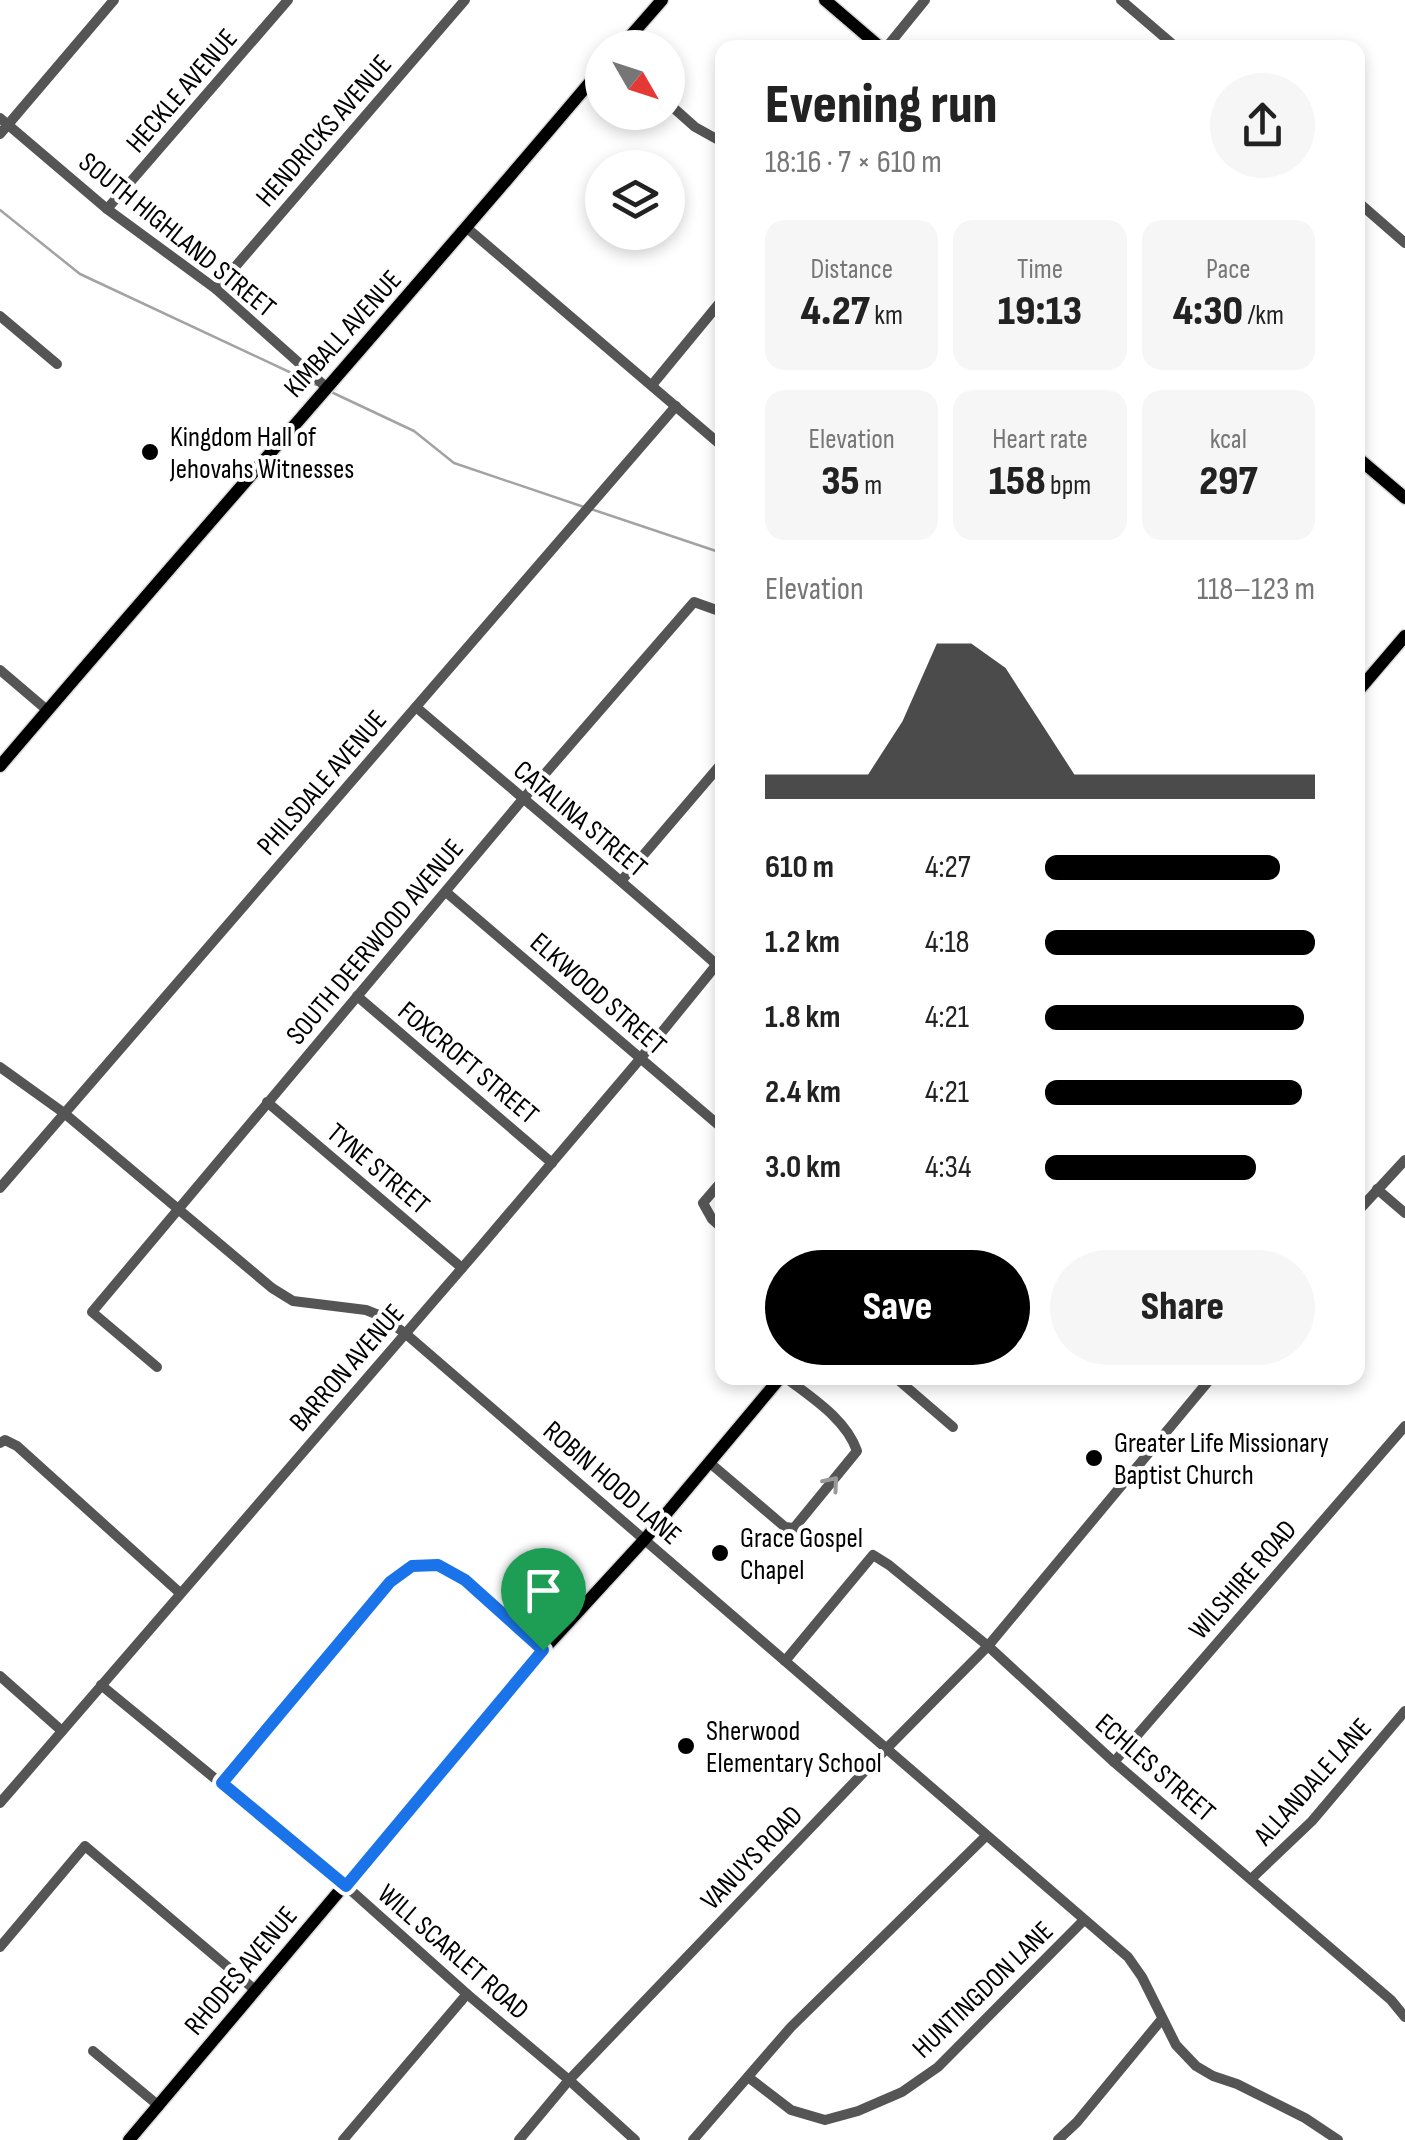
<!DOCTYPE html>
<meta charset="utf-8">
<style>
:root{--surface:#fff;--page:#f6f6f6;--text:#222;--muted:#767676;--accent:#000}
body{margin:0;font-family:"Sofia Sans Condensed",sans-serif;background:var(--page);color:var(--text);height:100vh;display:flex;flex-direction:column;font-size:38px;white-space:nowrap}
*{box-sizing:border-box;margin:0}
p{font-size:32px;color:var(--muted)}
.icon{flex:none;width:55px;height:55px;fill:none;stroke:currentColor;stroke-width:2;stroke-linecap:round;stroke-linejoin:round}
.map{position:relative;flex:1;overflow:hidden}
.sheet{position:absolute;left:715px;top:40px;width:650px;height:1345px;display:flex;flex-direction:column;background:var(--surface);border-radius:20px;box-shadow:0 5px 15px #0003}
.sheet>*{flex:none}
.needle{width:65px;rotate:129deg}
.buttons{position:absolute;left:585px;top:30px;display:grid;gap:20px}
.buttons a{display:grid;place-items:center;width:100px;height:100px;border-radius:50%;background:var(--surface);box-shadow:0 5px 15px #0003;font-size:50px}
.pin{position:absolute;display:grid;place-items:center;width:85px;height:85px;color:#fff;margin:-102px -42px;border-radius:50% 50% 50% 0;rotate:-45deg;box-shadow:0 0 10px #0007}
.pin .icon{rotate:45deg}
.round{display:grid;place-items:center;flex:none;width:105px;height:105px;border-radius:52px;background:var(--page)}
.head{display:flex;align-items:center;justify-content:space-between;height:170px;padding:0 50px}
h1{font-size:55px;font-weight:800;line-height:75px}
.stats{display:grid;grid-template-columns:repeat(3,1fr);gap:15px;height:170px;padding:10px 50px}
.stats div{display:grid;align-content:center;border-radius:20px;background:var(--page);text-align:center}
.stats b{font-size:42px;font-weight:800}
.stats small{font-size:28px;font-weight:400}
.stats p{font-size:28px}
.chart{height:280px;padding:20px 50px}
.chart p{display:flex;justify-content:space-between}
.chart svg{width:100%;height:180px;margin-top:10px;fill:var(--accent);opacity:.7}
.cta{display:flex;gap:20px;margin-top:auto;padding:20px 50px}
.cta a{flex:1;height:115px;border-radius:60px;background:var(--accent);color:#fff;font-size:40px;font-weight:800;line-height:115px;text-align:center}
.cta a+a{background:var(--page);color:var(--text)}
ul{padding:0 50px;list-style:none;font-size:32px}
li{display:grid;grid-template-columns:160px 120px 1fr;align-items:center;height:75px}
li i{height:25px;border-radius:12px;background:var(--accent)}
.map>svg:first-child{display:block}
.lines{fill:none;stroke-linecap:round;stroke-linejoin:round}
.stream{stroke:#a3a3a3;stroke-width:2.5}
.major-casing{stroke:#dbdbdb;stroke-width:15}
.minor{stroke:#555;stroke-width:10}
.major{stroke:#000;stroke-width:12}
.oneway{stroke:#999}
.route-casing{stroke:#fff;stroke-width:20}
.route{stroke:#1a73e8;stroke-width:12}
.poi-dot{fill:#000;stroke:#fff;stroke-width:4}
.labels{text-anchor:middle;stroke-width:8;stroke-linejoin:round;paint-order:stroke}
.street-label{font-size:28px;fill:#000;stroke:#fff}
.poi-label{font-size:28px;fill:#000;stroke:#fff;text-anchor:start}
</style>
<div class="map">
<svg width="1405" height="2140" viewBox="0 0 1405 2140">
<rect width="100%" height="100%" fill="#fff"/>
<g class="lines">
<g class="stream">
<polyline points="0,210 80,274 317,385"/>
<polyline points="329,391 414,431 454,463 584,507"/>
<polyline points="591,509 722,553"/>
</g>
<g class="major-casing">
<g id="major">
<polyline points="825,0 881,48"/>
<polyline points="620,48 662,0"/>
<polyline points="1358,458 1405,498"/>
<polyline points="1358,691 1405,636"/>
<path d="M0,766C199,532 404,303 602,68"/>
<polyline points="129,2140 543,1650 645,1539 780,1378"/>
</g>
</g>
<g class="minor">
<polyline points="1121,0 1177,48"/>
<polyline points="886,48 925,0"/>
<polyline points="668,103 695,127 722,142"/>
<polyline points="0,118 107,209 216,289 326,387"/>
<polyline points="0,134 114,0"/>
<polyline points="1358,202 1405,243"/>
<polyline points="107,209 288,0"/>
<polyline points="467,228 722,446"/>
<polyline points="216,289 465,0"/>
<polyline points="0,316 57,364"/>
<polyline points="652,385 722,300"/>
<polyline points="0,670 47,710"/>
<path d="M416,707C516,793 618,877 717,965"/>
<polyline points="622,880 722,763"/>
<polyline points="446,892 722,1128"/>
<polyline points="357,996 552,1163"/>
<polyline points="0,1067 64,1113 272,1288 293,1301 366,1310 381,1316 406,1334 1128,1957 1142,1977 1176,2045 1196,2066 1213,2076 1237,2084 1305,2118 1338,2140"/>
<polyline points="267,1102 462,1268"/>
<polyline points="722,1181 703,1203 712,1219 722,1228"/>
<polyline points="0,1188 676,406"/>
<polyline points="1377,1189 1405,1213"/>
<polyline points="1358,1211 1405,1160"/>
<polyline points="157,1367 92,1312 523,799 694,602 722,612"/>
<polyline points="896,1378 953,1427"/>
<polyline points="0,1443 5,1440 17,1446 180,1593"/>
<path d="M710,1463L785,1527L794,1528L857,1451C846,1419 812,1398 786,1378"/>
<polyline points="785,1661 873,1555 889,1565 988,1646 1114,1762 1391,2000 1405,2017"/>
<polyline points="0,1676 62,1731"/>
<polyline points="101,1685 346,1886 467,1994 569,2080 635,2140"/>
<polyline points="1114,1762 1405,1426"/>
<path d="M222,1783L390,1582C405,1571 421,1560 440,1566C468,1575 519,1628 543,1650"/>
<polyline points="0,1803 482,1245 640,1059 722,958"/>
<polyline points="1251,1879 1312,1821 1405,1711"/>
<polyline points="0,1947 85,1846 255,1990"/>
<polyline points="93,2051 159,2106"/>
<polyline points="748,2077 791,2110 825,2120 858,2111 902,2092 938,2067 1084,1920"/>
<polyline points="343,2140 467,1994"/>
<polyline points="519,2140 569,2080 887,1748 988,1646 1211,1378"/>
<polyline points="693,2140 791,2027 986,1836"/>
<polyline points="1058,2140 1077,2122 1162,2019"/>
</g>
<use href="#major" class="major"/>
</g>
<defs><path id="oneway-chevron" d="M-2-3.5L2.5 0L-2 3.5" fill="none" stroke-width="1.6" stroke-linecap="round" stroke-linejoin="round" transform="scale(2.5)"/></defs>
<use class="oneway" href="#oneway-chevron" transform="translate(832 1483) rotate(-50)"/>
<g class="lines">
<g class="route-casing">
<polygon id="route" points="438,1565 465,1580 543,1650 346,1886 222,1783 390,1582 412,1566"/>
</g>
<use href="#route" class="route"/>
</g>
<g class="poi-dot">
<circle cx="150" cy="452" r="10"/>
<circle cx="1094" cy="1458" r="10"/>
<circle cx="720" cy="1553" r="10"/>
<circle cx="686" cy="1746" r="10"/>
</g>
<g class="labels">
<g class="street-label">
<text transform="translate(181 90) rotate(-49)" y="10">HECKLE AVENUE</text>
<text transform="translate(323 130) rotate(-49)" y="10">HENDRICKS AVENUE</text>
<text transform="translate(178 234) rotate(39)" y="10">SOUTH HIGHLAND STREET</text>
<text transform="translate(342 333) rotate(-48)" y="10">KIMBALL AVENUE</text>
<text transform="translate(321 782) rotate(-49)" y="10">PHILSDALE AVENUE</text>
<text transform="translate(581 818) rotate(40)" y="10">CATALINA STREET</text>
<text transform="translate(374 941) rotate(-50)" y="10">SOUTH DEERWOOD AVENUE</text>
<text transform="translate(599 993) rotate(41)" y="10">ELKWOOD STREET</text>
<text transform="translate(469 1062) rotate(40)" y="10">FOXCROFT STREET</text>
<text transform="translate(379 1168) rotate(40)" y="10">TYNE STREET</text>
<text transform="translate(346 1367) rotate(-49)" y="10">BARRON AVENUE</text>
<text transform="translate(613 1482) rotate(41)" y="10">ROBIN HOOD LANE</text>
<text transform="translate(1242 1579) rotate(-49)" y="10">WILSHIRE ROAD</text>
<text transform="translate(1156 1767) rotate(41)" y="10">ECHLES STREET</text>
<text transform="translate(1312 1781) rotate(-48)" y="10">ALLANDALE LANE</text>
<text transform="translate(751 1857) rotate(-46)" y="10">VANUYS ROAD</text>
<text transform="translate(454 1951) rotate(41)" y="10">WILL SCARLET ROAD</text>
<text transform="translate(240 1970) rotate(-50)" y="10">RHODES AVENUE</text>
<text transform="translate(982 1989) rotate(-44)" y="10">HUNTINGDON LANE</text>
</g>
<g class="poi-label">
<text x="170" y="446">Kingdom Hall of<tspan x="170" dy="32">Jehovahs Witnesses</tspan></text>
<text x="1114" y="1452">Greater Life Missionary<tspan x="1114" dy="32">Baptist Church</tspan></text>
<text x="740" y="1547">Grace Gospel<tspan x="740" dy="32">Chapel</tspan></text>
<text x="706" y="1740">Sherwood<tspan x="706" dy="32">Elementary School</tspan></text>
</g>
</g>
</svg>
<div class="buttons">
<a><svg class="needle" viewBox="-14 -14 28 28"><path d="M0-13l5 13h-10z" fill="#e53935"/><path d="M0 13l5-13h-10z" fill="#767676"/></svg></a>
<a><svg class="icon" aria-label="layers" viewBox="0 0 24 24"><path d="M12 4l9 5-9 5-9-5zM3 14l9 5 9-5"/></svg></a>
</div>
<div class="pin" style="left:543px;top:1650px;background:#1e9e55"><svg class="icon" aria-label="arrive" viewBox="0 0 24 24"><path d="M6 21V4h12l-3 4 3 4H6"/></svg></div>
<section class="sheet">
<div class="head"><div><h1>Evening run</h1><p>18:16 · 7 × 610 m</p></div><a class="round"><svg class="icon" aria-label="share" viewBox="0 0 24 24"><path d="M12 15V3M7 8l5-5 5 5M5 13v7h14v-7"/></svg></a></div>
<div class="stats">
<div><p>Distance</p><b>4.27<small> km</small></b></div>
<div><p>Time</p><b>19:13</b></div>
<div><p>Pace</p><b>4:30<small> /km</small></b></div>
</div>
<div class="stats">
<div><p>Elevation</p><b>35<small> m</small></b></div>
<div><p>Heart rate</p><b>158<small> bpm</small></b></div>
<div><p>kcal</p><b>297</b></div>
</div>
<div class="chart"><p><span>Elevation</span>118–123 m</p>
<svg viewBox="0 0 160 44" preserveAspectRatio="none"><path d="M0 44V38L10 38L20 38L30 38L40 25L50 6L60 6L70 12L80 25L90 38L100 38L110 38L120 38L130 38L140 38L150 38L160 38V44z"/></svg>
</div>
<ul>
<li><b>610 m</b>4:27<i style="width:87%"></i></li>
<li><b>1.2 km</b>4:18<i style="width:100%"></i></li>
<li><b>1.8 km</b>4:21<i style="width:96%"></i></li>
<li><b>2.4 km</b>4:21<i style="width:95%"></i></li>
<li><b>3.0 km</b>4:34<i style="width:78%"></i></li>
</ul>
<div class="cta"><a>Save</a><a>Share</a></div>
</section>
</div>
